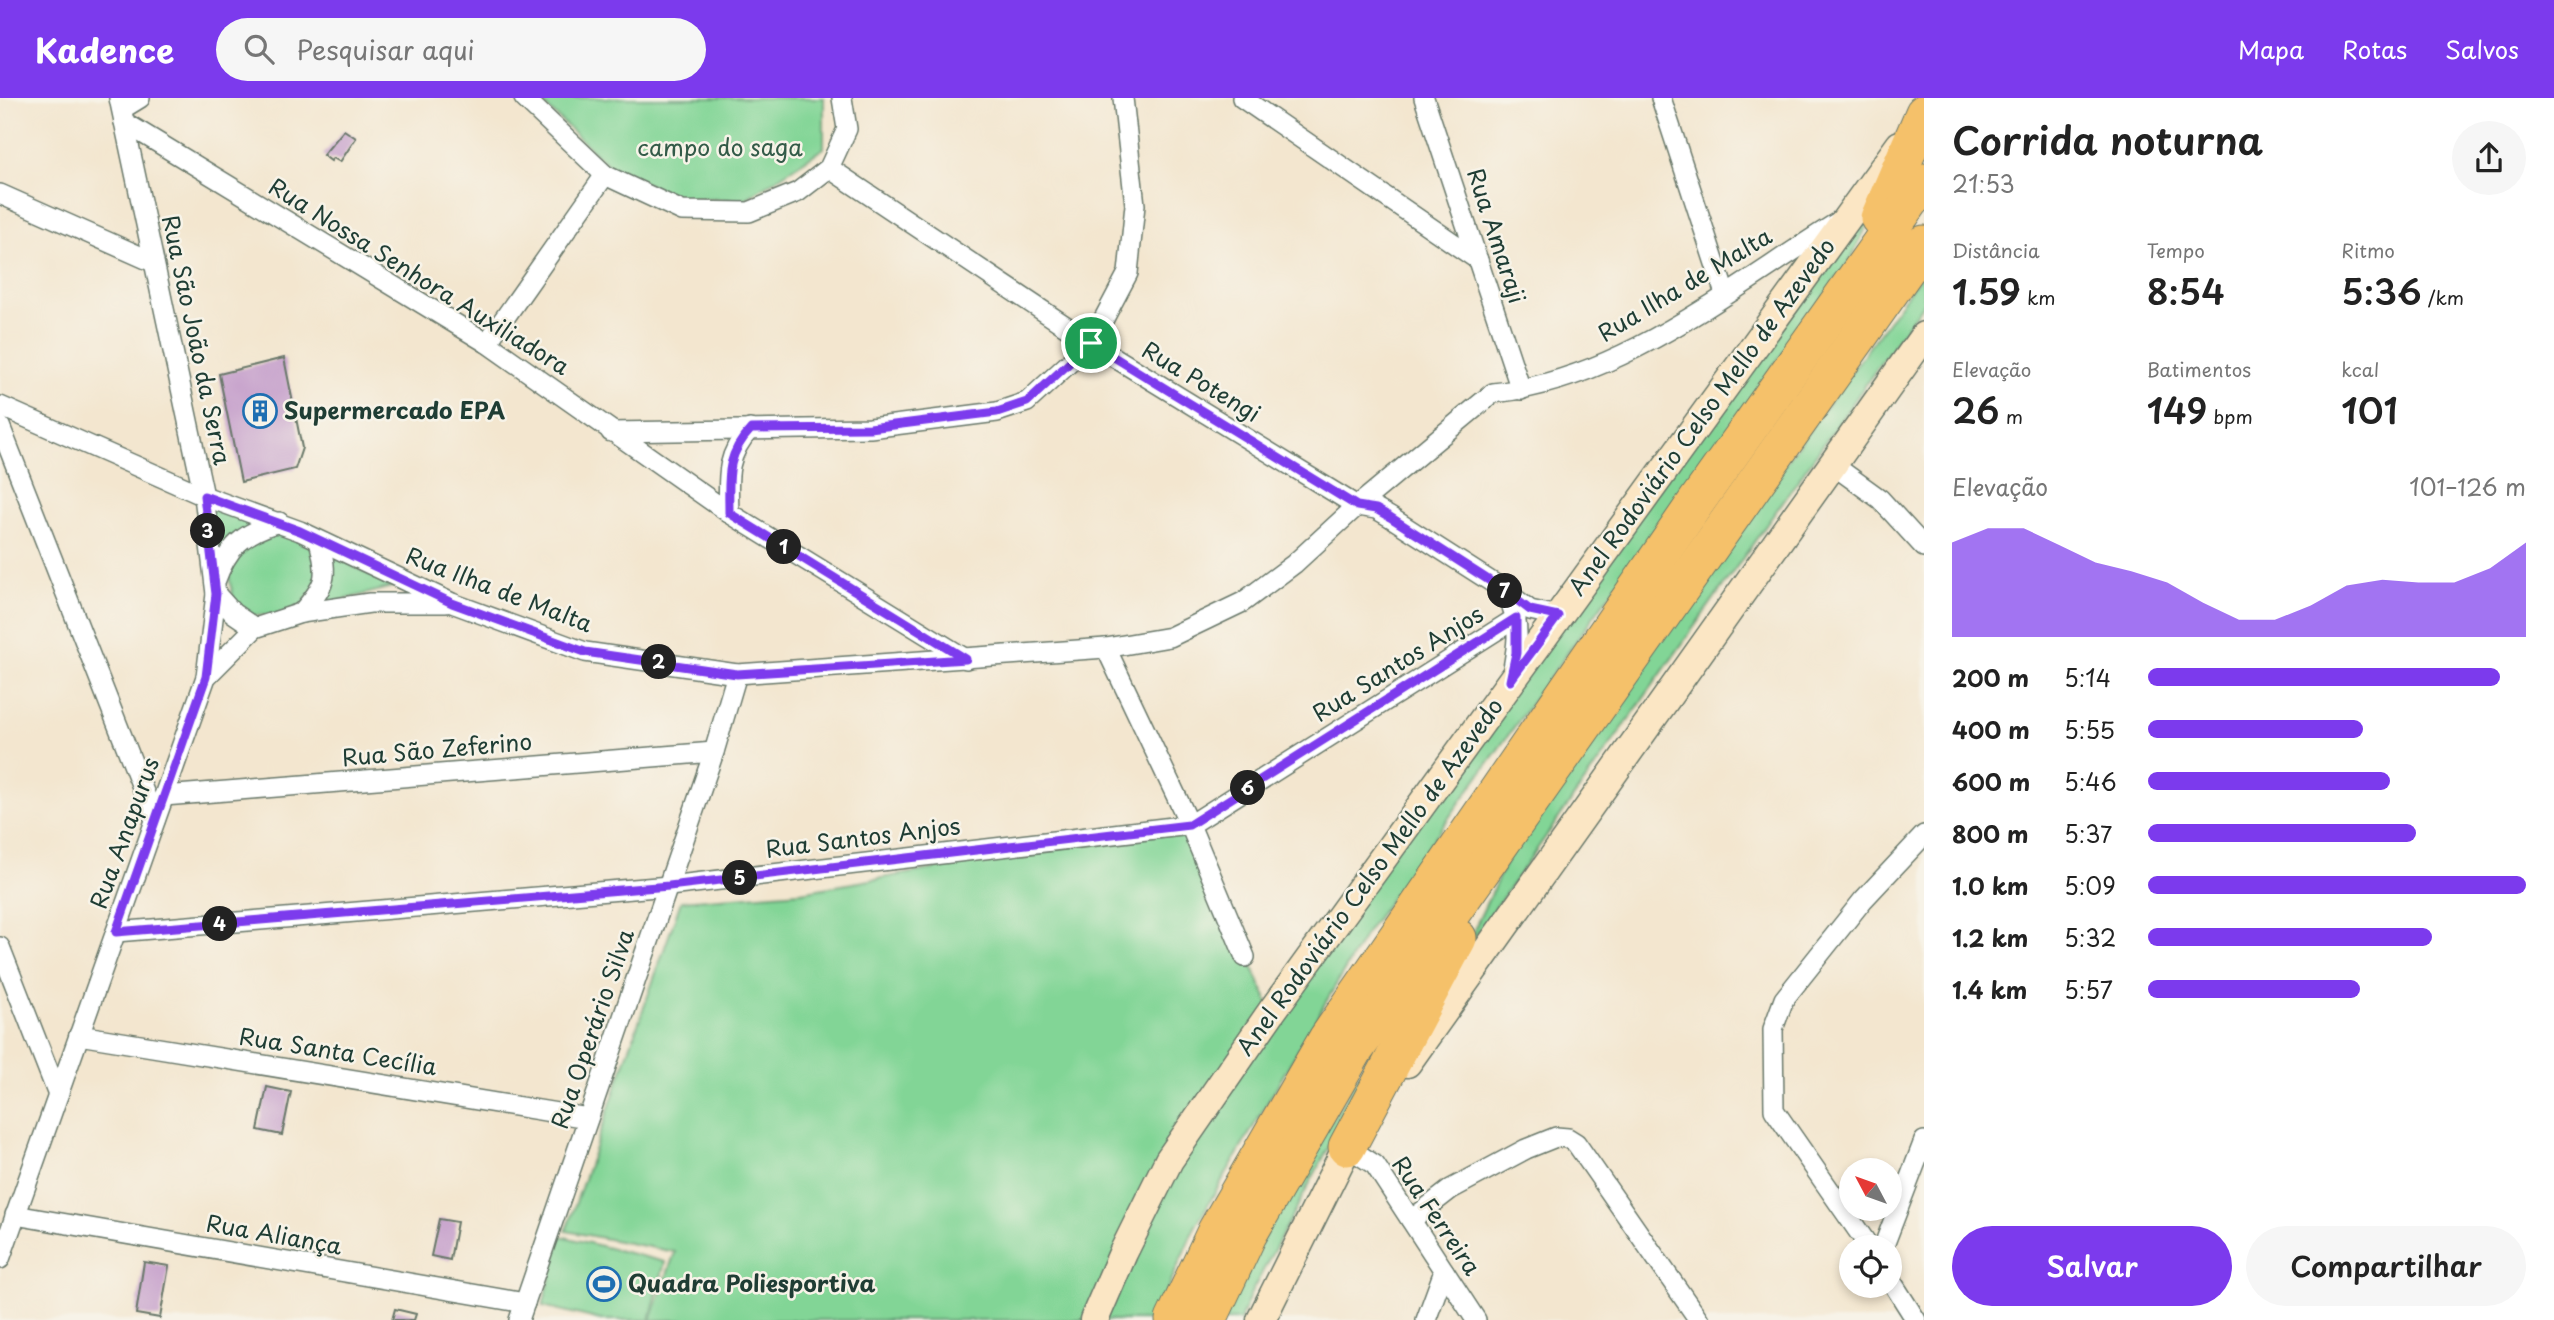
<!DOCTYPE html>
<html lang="pt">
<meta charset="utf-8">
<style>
:root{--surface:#fff;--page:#f6f6f6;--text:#222;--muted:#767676;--accent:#7c3aed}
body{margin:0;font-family:"Playpen Sans",sans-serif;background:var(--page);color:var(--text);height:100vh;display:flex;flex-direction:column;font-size:26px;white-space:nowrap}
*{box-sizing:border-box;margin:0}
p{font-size:23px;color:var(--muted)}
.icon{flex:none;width:38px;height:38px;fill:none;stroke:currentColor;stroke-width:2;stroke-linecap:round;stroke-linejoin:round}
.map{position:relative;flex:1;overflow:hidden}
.drawer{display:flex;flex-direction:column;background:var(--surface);width:630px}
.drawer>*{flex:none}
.needle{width:46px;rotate:311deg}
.tools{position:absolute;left:1839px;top:1060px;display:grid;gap:14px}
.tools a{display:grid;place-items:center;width:63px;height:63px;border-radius:50%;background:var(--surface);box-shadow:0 4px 10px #0003;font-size:35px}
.pin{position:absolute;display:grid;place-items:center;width:60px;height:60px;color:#fff;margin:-30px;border:4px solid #fff;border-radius:50%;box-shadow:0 2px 7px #0007}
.km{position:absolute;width:35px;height:35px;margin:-18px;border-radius:50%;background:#222;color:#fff;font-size:19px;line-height:35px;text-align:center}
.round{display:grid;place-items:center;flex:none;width:74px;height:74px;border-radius:37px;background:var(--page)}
.overview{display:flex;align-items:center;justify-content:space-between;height:119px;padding:0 28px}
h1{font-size:38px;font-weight:600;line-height:52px}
.figures{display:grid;grid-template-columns:repeat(3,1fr);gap:10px;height:119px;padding:7px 28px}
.figures div{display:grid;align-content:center}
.figures b{font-size:35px;font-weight:600}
.figures small{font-size:19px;font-weight:400}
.figures p{font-size:19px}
.chart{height:196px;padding:14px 28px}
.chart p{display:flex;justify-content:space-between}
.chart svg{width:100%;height:126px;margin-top:7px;fill:var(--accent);opacity:.7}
.action{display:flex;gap:14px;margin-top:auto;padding:14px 28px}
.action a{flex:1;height:80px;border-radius:42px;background:var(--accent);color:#fff;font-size:28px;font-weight:600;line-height:80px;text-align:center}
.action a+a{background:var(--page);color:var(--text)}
ul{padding:0 28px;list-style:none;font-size:23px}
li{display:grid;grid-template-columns:112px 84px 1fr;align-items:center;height:52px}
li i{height:18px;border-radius:9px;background:var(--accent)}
header{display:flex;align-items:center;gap:42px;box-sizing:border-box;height:98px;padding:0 35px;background:var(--accent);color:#fff}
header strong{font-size:33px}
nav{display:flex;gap:38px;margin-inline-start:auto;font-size:24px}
.search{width:490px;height:63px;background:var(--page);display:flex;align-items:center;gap:18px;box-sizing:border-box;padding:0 24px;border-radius:38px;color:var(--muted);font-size:26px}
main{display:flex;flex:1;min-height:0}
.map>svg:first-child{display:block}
.green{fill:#82d596;stroke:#508965;stroke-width:2}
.building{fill:#c59fcb}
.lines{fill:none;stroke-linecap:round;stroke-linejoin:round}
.minor-casing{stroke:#69786a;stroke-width:22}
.secondary-casing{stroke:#69786a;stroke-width:31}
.motorway-casing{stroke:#69786a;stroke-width:39}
.minor{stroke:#fff;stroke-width:19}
.secondary{stroke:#fbe6c4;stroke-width:28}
.motorway{stroke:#f5c16b;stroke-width:37}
.route-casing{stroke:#fff;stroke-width:14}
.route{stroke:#7c3aed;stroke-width:9}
.labels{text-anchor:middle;stroke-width:5;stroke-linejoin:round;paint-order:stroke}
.park-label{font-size:23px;fill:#335b48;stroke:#f7f3e8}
.street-label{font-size:23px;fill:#1f3d34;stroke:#f7f3e8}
.poi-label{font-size:23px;font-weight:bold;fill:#1f3d34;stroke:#f7f3e8;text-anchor:start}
</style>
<header>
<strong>Kadence</strong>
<div class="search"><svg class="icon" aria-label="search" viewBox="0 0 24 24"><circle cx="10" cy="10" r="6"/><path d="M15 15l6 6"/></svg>Pesquisar aqui</div>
<nav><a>Mapa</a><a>Rotas</a><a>Salvos</a></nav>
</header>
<main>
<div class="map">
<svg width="1924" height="1222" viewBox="0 0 1924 1222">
<rect width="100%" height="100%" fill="#f7f3e8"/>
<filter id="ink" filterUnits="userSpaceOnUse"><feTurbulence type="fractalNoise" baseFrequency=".0143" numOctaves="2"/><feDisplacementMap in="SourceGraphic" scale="14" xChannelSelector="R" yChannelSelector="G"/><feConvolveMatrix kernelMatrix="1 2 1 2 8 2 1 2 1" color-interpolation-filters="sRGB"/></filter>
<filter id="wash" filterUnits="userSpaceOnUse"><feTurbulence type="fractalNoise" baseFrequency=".00686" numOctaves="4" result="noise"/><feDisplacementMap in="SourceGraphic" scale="28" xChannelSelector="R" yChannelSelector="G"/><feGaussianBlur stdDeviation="1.57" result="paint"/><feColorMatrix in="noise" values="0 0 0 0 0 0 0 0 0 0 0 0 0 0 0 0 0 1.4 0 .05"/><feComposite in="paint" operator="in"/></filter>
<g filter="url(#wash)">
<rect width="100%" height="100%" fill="#f3e6cf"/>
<g class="green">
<polygon points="537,0 824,0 824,50 744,102 678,100 610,69"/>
<polygon points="1895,68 1852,159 1366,835 1195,1129 1154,1222 651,1222 675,1154 566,1133 681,803 801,794 1190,727 1272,913"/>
<polygon points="1924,173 1924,204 1462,857 1521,732"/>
<polygon points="205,402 264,424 220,460"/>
<polygon points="288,436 316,447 317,486 302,507 282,517 253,517 235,507 229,479 234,457 257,438"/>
<polygon points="328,454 392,489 320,508"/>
<polygon points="1418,882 1250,1197 1240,1222 1222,1222 1283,1101"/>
<polygon points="561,1138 665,1164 650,1222 601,1222 543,1208"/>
</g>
<g id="blocks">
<g class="building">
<polygon points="344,32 356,40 340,64 333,60 331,63 323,57"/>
<polygon points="284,260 302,350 295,371 241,384 219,276"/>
<polygon points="267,989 291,994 282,1037 258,1032"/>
<polygon points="439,1121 457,1124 450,1162 431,1158"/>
<polygon points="144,1164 169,1168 160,1220 136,1216"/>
<polygon points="395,1211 416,1216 414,1222 392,1222"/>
</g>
</g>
</g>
<g filter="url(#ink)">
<use href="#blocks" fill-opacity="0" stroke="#69786a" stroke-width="2"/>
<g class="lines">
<g class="minor-casing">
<g id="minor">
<polyline points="119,0 204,398 216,496 206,579"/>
<polyline points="524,0 605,77 682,113 749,114 798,94 829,70 847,31 842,0"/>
<polyline points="1242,0 1478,162"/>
<polyline points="1424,0 1521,292"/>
<polyline points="1661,0 1725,196"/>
<polyline points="122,11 140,0"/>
<polyline points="124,24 487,245 729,415 966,561"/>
<polyline points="829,70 1091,245 1357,408 1376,411 1390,419 1501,490 1530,512 1557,518"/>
<polyline points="0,96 153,164"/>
<polyline points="487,245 605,77"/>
<path d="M0,308L204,398L300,433L452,505L585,554L737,576L1106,550L1170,539L1243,504L1294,466L1357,408L1493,295C1621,283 1734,188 1841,122"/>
<polyline points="0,328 155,722"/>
<polyline points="611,334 870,330 997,314 1027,304 1091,245 1128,175 1135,107 1123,0"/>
<polyline points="1833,367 1880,401 1924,449"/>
<path d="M729,415C728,380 725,358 750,331"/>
<path d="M215,484C228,448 243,435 279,424"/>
<polyline points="216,496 233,515 255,530"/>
<path d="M1512,509C1521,531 1516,553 1512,576"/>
<path d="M301,515C326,487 329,480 319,443"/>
<polyline points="1106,550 1190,727 1245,859"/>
<polyline points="164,698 714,654"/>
<polyline points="116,834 669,788 1190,727 1516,520"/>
<polyline points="0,849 58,997"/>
<polyline points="79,937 588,1020"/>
<polyline points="1347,1049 1375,1067 1476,1222"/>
<polyline points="15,1117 525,1205"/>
<polyline points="1411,1122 1451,1091 1526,1051 1556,1039 1568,1040 1576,1045 1699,1222"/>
<polyline points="1870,1150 1774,1012 1773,931 1784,901 1863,802 1924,737"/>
<polyline points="1883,1150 1924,1043"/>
<polyline points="0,1161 206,579 255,530 301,515 370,505 446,505"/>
<polyline points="1890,1181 1916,1222"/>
<polyline points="519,1222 714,654 737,576"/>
<polyline points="1426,1222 1444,1173"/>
</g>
</g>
<g class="secondary-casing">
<g id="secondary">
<polyline points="1407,965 1924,238"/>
<polyline points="1094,1222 1123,1155 1169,1062 1272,913 1900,47"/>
<polyline points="1261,1222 1347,1049 1360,1032"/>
</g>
</g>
<g class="motorway-casing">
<g id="motorway">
<polyline points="1879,120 1924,15"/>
<polyline points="1347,1049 1458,840"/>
<polyline points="1174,1222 1216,1133 1327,941 1697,403 1924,84"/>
<polyline points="1208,1222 1248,1137 1354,953 1924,146"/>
</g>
</g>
<use href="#minor" class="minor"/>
<use href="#secondary" class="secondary"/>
<use href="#motorway" class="motorway"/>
</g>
</g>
<g class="lines" filter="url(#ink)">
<g class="route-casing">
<path id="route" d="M1091,245L1357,408L1376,411L1390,419L1501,490L1530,512L1558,518L1510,583L1516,555V520L1189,727L669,788L116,834L206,579L216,496L204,398L300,433L452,505L585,554L737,576L966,561L729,415C729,381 725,358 751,331L870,330L997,314L1027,304Z"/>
</g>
<use href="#route" class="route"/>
</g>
<defs>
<g id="building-ring" transform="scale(1.75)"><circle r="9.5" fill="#f7f3e8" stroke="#1f6fb2" stroke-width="1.5"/><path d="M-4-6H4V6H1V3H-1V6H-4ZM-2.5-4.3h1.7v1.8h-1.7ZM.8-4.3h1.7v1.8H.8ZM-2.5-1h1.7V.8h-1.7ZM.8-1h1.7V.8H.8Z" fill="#1f6fb2"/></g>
<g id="stadium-ring" transform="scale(1.75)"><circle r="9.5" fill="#f7f3e8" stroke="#1f6fb2" stroke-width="1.5"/><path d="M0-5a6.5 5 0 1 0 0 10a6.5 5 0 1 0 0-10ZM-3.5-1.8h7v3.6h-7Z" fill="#1f6fb2"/></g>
</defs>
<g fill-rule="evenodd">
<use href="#building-ring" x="260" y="313"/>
<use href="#stadium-ring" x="604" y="1186"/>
</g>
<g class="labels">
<g class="park-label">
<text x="720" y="58">campo do saga</text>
</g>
<g class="street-label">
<text transform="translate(1496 138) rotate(72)" y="8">Rua Amaraji</text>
<text transform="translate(419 179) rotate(32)" y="8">Rua Nossa Senhora Auxiliadora</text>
<text transform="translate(1685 187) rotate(-31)" y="8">Rua Ilha de Malta</text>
<text transform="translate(196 242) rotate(78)" y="8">Rua São João da Serra</text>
<text transform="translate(1201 284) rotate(31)" y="8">Rua Potengi</text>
<text transform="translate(1702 319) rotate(-54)" y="8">Anel Rodoviário Celso Mello de Azevedo</text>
<text transform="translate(499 492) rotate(21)" y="8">Rua Ilha de Malta</text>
<text transform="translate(1398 566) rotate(-32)" y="8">Rua Santos Anjos</text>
<text transform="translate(437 652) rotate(-5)" y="8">Rua São Zeferino</text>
<text transform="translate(125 735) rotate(-70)" y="8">Rua Anapurus</text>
<text transform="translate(863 740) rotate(-7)" y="8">Rua Santos Anjos</text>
<text transform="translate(1370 779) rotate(-54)" y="8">Anel Rodoviário Celso Mello de Azevedo</text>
<text transform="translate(593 931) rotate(-71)" y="8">Rua Operário Silva</text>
<text transform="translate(338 954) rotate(9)" y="8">Rua Santa Cecília</text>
<text transform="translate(1436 1118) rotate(56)" y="8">Rua Ferreira</text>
<text transform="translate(274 1137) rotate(10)" y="8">Rua Aliança</text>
</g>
<g class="poi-label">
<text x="284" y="321">Supermercado EPA</text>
<text x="628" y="1194">Quadra Poliesportiva</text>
</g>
</g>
</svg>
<div class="tools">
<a><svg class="needle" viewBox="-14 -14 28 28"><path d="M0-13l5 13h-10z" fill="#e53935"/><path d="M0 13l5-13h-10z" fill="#767676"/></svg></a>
<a><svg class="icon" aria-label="locate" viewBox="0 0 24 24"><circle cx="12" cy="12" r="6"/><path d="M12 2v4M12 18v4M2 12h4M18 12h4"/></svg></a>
</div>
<div class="pin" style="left:1091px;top:245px;background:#1e9e55"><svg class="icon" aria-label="arrive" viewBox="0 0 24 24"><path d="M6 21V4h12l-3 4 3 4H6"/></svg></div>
<b class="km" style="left:784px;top:449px">1</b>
<b class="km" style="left:659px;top:564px">2</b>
<b class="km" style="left:208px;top:433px">3</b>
<b class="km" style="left:220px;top:826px">4</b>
<b class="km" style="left:740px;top:780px">5</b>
<b class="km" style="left:1248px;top:690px">6</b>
<b class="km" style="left:1505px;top:493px">7</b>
</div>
<section class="drawer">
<div class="overview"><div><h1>Corrida noturna</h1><p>21:53</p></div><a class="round"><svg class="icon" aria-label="share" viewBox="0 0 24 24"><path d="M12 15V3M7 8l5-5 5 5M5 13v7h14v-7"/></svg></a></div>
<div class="figures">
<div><p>Distância</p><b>1.59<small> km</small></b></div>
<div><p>Tempo</p><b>8:54</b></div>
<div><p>Ritmo</p><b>5:36<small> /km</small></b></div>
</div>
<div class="figures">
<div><p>Elevação</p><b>26<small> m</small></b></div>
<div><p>Batimentos</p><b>149<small> bpm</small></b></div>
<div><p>kcal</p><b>101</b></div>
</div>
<div class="chart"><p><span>Elevação</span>101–126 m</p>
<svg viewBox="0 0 160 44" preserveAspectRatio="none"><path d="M0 44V11L10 6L20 6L30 12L40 18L50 21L60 25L70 32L80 38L90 38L100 33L110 26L120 24L130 25L140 25L150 20L160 11V44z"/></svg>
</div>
<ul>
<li><b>200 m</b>5:14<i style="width:93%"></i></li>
<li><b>400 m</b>5:55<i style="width:57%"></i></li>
<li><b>600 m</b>5:46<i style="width:64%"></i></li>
<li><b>800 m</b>5:37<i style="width:71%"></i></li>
<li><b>1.0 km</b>5:09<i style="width:100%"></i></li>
<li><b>1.2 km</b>5:32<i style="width:75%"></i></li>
<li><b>1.4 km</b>5:57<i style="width:56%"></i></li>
</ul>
<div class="action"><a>Salvar</a><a>Compartilhar</a></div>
</section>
</main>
